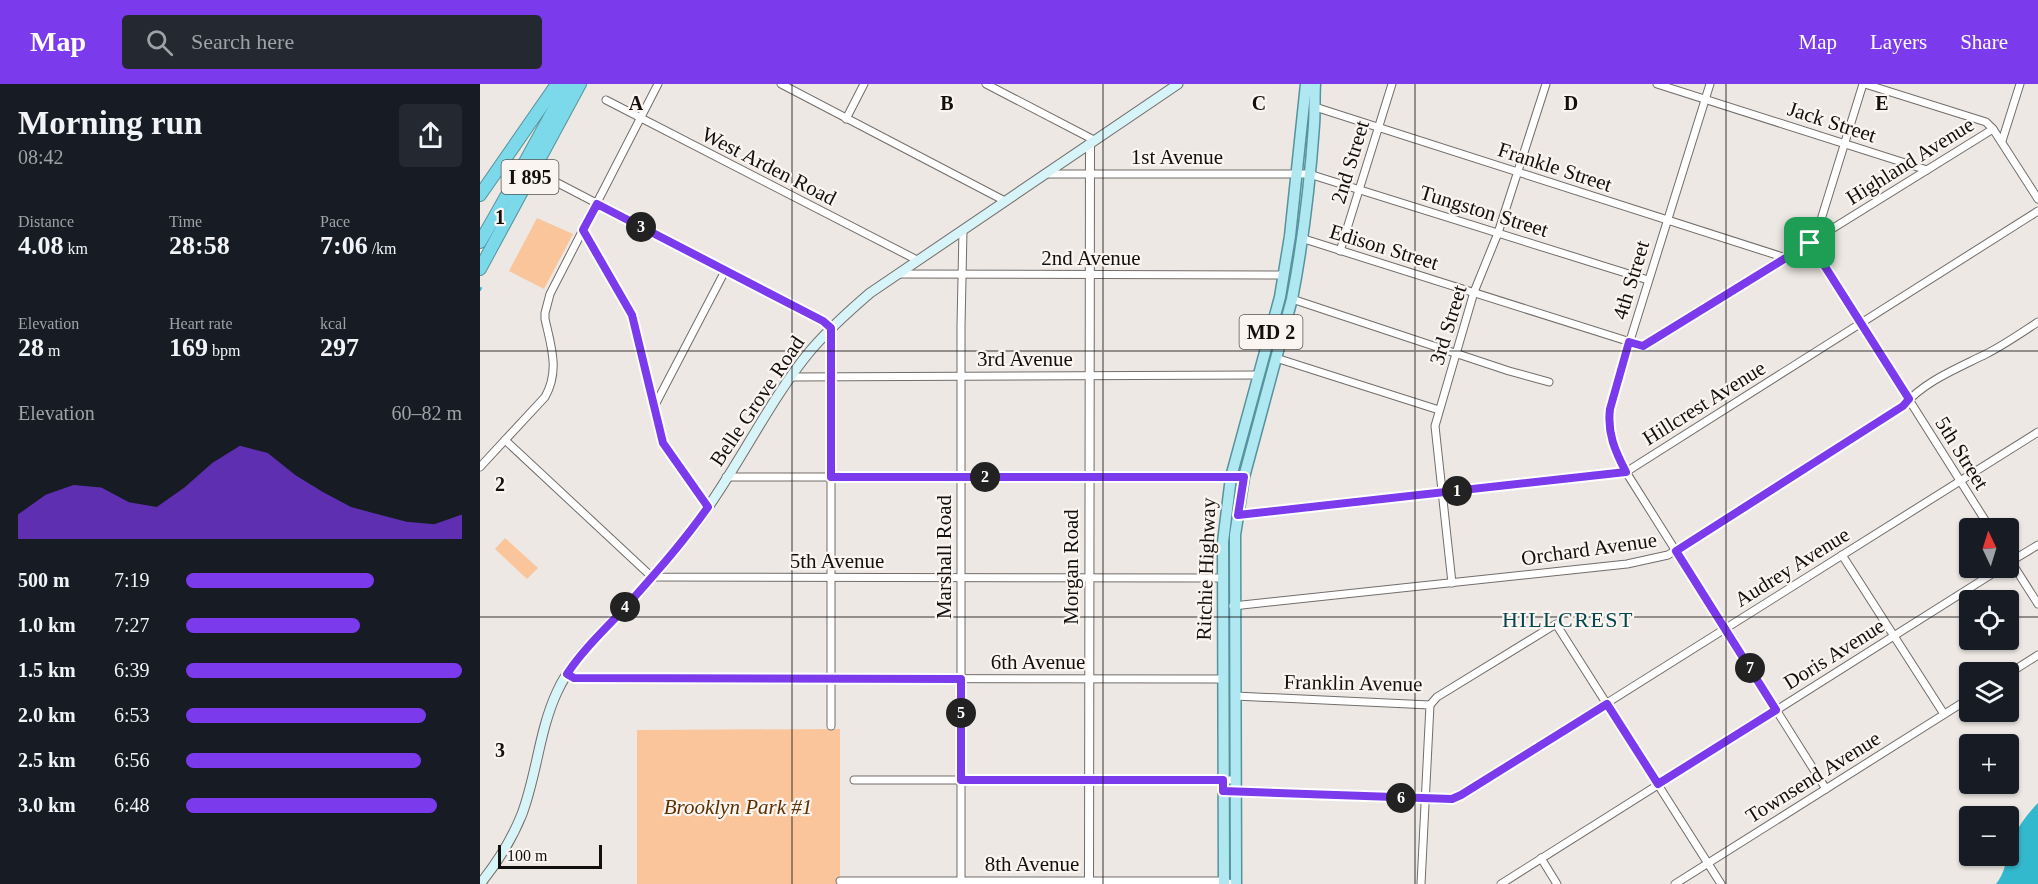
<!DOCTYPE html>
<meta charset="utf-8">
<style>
:root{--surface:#171b24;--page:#242831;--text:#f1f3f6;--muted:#9ea1a6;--accent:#7c3aed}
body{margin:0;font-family:Georgia,serif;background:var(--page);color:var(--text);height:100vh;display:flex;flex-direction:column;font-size:22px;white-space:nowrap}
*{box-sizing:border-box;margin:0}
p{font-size:20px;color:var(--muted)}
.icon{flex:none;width:33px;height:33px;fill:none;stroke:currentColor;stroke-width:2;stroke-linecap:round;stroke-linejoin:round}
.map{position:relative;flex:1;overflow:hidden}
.details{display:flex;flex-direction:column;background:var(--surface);width:480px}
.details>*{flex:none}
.needle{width:39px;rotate:356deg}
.buttons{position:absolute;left:1479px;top:434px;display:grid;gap:12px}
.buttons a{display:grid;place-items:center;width:60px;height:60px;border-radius:6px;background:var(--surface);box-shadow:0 2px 4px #0004;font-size:30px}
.scale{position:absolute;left:18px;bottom:15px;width:104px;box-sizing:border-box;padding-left:6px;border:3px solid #12100f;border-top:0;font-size:16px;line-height:21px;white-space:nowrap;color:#12100f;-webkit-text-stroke:4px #fbf5f1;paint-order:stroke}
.pin{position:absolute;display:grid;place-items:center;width:51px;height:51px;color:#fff;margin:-26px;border-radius:12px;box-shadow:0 3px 9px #0006}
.km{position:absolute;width:30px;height:30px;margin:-15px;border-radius:50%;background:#222;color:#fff;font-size:16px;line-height:30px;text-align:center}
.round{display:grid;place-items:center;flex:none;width:63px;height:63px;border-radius:6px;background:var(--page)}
.overview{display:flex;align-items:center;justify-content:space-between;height:102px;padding:0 18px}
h1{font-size:33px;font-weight:700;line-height:45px}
.metrics{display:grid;grid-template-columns:repeat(3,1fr);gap:9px;height:102px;padding:6px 18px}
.metrics div{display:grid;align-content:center}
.metrics b{font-size:26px;font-weight:700}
.metrics small{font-size:16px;font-weight:400}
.metrics p{font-size:16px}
.chart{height:168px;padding:12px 18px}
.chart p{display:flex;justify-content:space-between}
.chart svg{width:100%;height:108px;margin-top:6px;fill:var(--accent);opacity:.7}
ul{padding:0 18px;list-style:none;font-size:20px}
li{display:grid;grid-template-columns:96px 72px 1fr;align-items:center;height:45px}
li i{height:15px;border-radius:8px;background:var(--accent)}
header{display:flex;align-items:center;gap:36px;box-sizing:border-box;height:84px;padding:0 30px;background:var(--accent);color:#fff}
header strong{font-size:28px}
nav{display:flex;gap:33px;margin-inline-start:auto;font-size:21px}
.search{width:420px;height:54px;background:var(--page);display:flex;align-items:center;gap:15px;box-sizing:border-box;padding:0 21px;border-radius:6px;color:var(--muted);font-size:22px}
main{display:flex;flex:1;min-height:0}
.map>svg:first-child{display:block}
.green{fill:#fac59a}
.water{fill:#32b9cd}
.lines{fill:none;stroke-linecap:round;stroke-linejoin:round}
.stream{stroke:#32b9cd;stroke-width:2}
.minor-casing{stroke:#726d6a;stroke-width:9}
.tertiary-casing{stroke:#726d6a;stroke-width:10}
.secondary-casing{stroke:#726d6a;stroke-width:11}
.primary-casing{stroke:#56939d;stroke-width:13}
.motorway-casing{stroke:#56939d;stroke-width:14}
.minor{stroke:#fff;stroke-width:7}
.tertiary{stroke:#fff;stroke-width:8}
.secondary{stroke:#d7f4f8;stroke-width:9}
.primary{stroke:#b0e8f2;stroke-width:10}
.motorway{stroke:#7bd9e9;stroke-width:12}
.route-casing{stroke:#fff;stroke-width:12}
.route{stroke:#7c3aed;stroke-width:8}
.grid{fill:none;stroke:#12100f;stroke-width:1.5;stroke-opacity:0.55}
.labels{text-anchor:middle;stroke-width:4.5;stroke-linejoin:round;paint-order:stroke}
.shield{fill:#fbf5f1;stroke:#585553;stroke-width:1.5}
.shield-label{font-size:20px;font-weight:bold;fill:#12100f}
.street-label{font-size:21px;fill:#12100f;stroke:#fbf5f1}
.park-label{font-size:21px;font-style:italic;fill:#5c3000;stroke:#fbf5f1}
.neighbourhood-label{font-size:22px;letter-spacing:1.5px;fill:#04454e;stroke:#fbf5f1}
.grid-label{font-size:20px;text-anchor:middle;font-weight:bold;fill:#12100f;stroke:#fbf5f1;stroke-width:4.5;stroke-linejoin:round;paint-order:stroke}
</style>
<header>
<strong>Map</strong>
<div class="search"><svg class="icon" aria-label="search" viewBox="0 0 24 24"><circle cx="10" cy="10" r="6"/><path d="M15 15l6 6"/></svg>Search here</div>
<nav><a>Map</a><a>Layers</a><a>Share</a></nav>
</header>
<main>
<section class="details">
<div class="overview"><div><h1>Morning run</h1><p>08:42</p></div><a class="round"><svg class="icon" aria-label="share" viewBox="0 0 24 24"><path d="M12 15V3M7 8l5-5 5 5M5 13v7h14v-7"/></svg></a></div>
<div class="metrics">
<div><p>Distance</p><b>4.08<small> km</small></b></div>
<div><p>Time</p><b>28:58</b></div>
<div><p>Pace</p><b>7:06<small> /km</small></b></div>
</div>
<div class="metrics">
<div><p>Elevation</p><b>28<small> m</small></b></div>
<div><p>Heart rate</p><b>169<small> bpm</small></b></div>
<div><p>kcal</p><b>297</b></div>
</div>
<div class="chart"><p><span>Elevation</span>60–82 m</p>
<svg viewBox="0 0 160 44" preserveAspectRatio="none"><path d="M0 44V34L10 26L20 22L30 23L40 29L50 31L60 23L70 13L80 6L90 9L100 18L110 25L120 31L130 34L140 37L150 38L160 34V44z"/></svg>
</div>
<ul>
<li><b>500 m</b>7:19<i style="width:68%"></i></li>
<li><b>1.0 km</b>7:27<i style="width:63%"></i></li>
<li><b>1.5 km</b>6:39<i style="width:100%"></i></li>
<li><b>2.0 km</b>6:53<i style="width:87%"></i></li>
<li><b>2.5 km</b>6:56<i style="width:85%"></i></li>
<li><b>3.0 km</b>6:48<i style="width:91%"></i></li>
</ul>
</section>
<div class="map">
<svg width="1558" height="800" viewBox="0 0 1558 800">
<rect width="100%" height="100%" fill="#ede8e3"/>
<g class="green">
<polygon points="57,134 93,150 64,205 29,187"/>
<polygon points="25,454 58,484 47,495 15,465"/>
<polygon points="360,645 360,800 157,800 157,646"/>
</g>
<path class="water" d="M1558,719V800H1516C1525,789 1526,777 1529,764C1534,748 1546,731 1558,719Z"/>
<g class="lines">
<polyline class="stream" points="0,206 1,204"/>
<g class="minor-casing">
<g id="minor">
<polyline points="301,0 525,117"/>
<polyline points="506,0 614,56"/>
<polyline points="1177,0 1447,86"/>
<path d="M1230,0L1134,308C1125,341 1130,358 1146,388L1346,705"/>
<polyline points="1385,0 1506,38 1513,45 1558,115"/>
<polyline points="126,16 437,176"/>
<polyline points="835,23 1306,174"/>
<polyline points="366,35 384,0"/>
<polyline points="1522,57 1540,0"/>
<polyline points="566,90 829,90 1168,196"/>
<polyline points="72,96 343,237 351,244 351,642"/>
<polyline points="103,146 152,231 183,359 228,423"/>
<polyline points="821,154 1163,262 1513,45"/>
<polyline points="1335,155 1383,0"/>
<polyline points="1330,159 1510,444"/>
<polyline points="860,167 912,0"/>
<polyline points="417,190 804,191"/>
<polyline points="812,215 1029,287 1069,298"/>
<polyline points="796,274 959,326"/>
<polyline points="311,293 779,291"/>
<polyline points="174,323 245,187"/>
<polyline points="25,356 172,493 742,494"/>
<path d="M0,383L65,313C80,287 71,262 65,235V229L70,210L178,0"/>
<polyline points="246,393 764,393"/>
<polyline points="757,431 1146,388 1558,127"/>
<polyline points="1362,471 1464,630"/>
<polyline points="1528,473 1558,520"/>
<polyline points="1528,479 1558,461"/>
<polyline points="972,499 955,342 994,208 1018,149 1066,0"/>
<path d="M753,522L1147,480L1188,471L1423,322C1445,297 1476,285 1506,270C1524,261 1541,249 1558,238"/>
<polyline points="87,590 94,594 743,595"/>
<polyline points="1528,590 1558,571"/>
<polyline points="755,612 950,621 957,613 1076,540 1241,800"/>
<polyline points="374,696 755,696"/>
<polyline points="754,707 966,716 976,714 1558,348"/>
<polyline points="1061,774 1077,800"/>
<polyline points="360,797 744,797 750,800"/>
<polyline points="481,800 481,242 483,146"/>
<polyline points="941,800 950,621"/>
<polyline points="1021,800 1523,483"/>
<polyline points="1195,800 1490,614"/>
</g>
</g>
<g class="tertiary-casing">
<polyline id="tertiary" points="609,800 610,59"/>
</g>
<g class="secondary-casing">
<path id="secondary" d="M0,800C17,779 32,755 42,730C57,690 59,647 77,608C90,579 114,556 136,533C162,504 189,475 213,444C256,389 286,320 331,266C349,245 369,227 390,209L698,0"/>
</g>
<g class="primary-casing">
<g id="primary">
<polyline points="744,800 743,458 751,393 800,213 810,152 826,0"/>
<path d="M756,800L755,451L764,393L812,215C823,158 830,99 834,41C835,28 834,14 835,0"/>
</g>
</g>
<g class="motorway-casing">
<g id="motorway">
<polyline points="0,111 77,0"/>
<path d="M0,158C31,106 58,53 88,0"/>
<polyline points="0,185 100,0"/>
</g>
</g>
<use href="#minor" class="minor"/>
<use href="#tertiary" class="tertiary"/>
<use href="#secondary" class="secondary"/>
<use href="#primary" class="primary"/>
<use href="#motorway" class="motorway"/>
</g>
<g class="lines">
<g class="route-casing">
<path id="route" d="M117,120L343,237L351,244V393H764L758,431L1146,388C1135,367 1127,349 1130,325L1149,258L1163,262L1330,159L1429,315L1423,322L1196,467L1296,626L1178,700L1127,620L981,711L972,715L743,707V696H481V595L94,594L87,590C102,567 123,547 142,527C172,493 202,460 228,423L183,359L152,231L103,146Z"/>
</g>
<use href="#route" class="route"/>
</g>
<path class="grid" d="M312,0V800M623,0V800M935,0V800M1246,0V800M0,267H1558M0,533H1490M1528,533H1558"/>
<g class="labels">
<g class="shield">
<rect x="21.5" y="76" width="57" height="34" rx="4.5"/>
<rect x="759.5" y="231" width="63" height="34" rx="4.5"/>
</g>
<g class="shield-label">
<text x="50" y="100">I 895</text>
<text x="791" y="255">MD 2</text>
</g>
<g class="street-label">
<text transform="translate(1352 38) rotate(18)" y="7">Jack Street</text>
<text x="697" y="80">1st Avenue</text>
<text transform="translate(1430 77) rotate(-32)" y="7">Highland Avenue</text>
<text transform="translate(870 78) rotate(-73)" y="7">2nd Street</text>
<text transform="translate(289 82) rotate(27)" y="7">West Arden Road</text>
<text transform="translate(1075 83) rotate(18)" y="7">Frankle Street</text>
<text transform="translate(1004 127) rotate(17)" y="7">Tungston Street</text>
<text transform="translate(904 163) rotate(17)" y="7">Edison Street</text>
<text x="611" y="181">2nd Avenue</text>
<text transform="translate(1151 196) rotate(-73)" y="7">4th Street</text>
<text transform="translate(968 241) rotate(-73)" y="7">3rd Street</text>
<text x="545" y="282">3rd Avenue</text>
<text transform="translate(277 317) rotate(-56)" y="7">Belle Grove Road</text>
<text transform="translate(1224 319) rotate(-32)" y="7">Hillcrest Avenue</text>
<text transform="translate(1482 369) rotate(58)" y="7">5th Street</text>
<text transform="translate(1109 465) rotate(-8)" y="7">Orchard Avenue</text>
<text transform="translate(464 473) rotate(-90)" y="7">Marshall Road</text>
<text x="357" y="484">5th Avenue</text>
<text transform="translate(591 483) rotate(-90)" y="7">Morgan Road</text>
<text transform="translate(1312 483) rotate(-32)" y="7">Audrey Avenue</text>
<text transform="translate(726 485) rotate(-88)" y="7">Ritchie Highway</text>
<text transform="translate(1354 570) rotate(-32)" y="7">Doris Avenue</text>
<text x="558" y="585">6th Avenue</text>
<text transform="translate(873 599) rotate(1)" y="7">Franklin Avenue</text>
<text transform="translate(1333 693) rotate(-32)" y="7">Townsend Avenue</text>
<text x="552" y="787">8th Avenue</text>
</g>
<g class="park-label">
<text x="258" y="730">Brooklyn Park #1</text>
</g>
<g class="neighbourhood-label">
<text x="1088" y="543">HILLCREST</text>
</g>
</g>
<g class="grid-label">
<text x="156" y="26">A</text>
<text x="467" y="26">B</text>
<text x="779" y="26">C</text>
<text x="1091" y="26">D</text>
<text x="1402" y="26">E</text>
<text x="20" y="140">1</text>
<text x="20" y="407">2</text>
<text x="20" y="673">3</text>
</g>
</svg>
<div class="buttons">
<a><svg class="needle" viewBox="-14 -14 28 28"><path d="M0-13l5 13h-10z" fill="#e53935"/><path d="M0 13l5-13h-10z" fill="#9ea1a6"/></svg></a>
<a><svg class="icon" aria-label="locate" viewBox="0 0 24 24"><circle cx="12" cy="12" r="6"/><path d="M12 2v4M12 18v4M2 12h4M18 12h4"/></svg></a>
<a><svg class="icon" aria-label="layers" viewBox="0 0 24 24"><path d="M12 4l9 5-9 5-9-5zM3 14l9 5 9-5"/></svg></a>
<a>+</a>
<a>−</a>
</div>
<div class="scale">100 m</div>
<div class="pin" style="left:1330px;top:159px;background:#1e9e55"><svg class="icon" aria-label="arrive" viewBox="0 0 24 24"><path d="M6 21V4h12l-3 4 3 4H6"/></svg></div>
<b class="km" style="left:977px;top:407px">1</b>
<b class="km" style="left:505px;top:393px">2</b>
<b class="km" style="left:161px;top:143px">3</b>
<b class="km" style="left:145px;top:523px">4</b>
<b class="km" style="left:481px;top:629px">5</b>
<b class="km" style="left:921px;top:714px">6</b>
<b class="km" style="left:1270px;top:584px">7</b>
</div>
</main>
